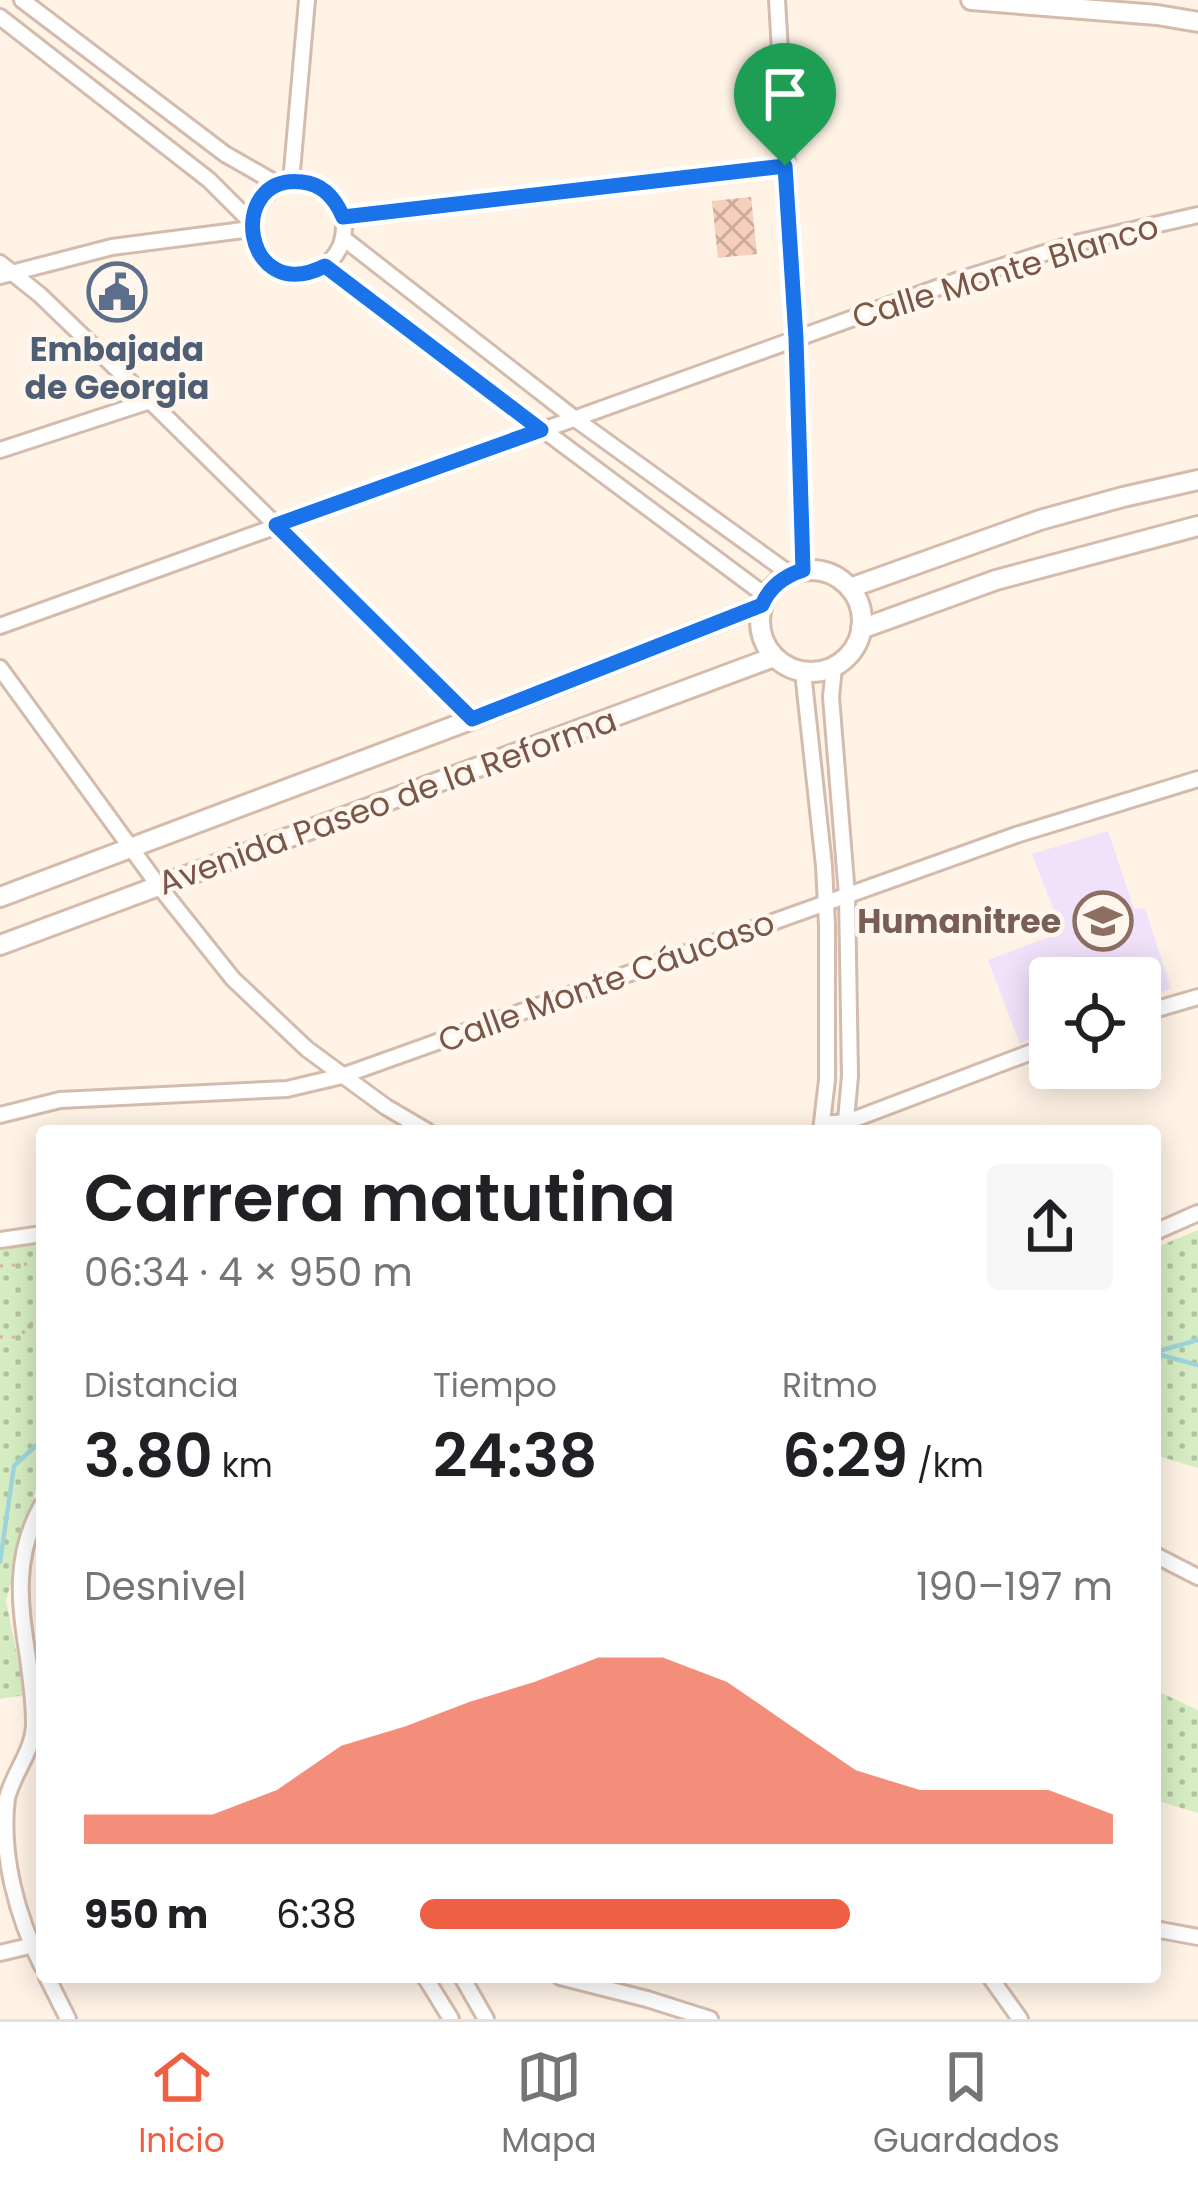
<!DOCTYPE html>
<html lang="es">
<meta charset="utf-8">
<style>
:root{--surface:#fff;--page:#f6f6f6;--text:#202124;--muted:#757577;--line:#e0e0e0;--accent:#ef5f43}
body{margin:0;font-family:Poppins,sans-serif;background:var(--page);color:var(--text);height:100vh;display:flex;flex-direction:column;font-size:45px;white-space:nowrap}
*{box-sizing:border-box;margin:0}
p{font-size:39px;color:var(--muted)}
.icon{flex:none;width:66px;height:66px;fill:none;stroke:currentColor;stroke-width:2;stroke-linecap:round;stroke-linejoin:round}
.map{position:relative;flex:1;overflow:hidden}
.sheet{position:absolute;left:36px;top:1125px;width:1125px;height:858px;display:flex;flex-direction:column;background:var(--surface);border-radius:12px;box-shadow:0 6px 30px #0003}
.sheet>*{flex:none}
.controls{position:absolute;left:1029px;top:957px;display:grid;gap:24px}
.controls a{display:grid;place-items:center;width:132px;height:132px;border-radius:12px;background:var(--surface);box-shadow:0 6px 30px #0003;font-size:60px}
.pin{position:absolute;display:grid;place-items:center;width:102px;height:102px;color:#fff;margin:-123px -51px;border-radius:50% 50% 50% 0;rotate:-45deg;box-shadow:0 0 12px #0007}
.pin .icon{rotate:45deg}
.round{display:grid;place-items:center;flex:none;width:126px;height:126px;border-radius:12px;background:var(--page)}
.summary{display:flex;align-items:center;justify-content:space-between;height:204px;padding:0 48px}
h1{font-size:66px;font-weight:600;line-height:90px}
.stats{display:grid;grid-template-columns:repeat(3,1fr);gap:18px;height:204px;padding:12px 48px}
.stats div{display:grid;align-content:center}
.stats b{font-size:60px;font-weight:600}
.stats small{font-size:33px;font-weight:400}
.stats p{font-size:33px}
.chart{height:336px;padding:24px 48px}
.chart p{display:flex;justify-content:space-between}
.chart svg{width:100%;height:216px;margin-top:12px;fill:var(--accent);opacity:.7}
ul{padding:0 48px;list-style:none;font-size:39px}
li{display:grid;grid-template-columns:192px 144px 1fr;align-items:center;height:90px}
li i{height:30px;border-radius:15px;background:var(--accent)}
.tabs{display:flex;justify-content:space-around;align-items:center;height:168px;border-top:3px solid var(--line);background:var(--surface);font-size:33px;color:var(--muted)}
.tabs a{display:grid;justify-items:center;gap:6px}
.tabs .on{color:var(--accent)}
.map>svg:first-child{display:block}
.education{fill:#f0e2fa}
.garden{fill:url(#garden-dots)}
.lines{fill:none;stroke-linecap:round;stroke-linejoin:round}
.stream{stroke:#9ed5db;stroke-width:4.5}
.building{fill:url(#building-cross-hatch)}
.street-casing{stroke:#d3bcad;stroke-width:20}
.secondary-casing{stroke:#d6bbaa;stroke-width:24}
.path{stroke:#dab29e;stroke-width:3;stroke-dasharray:3 9;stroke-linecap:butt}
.street{stroke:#fff;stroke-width:14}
.secondary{stroke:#fff;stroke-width:18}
.route-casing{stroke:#fff;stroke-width:24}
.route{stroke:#1a73e8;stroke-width:15}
.labels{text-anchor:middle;stroke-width:9;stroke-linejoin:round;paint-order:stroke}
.street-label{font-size:33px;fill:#795748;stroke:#fff7ed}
.service-label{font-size:33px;font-weight:bold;fill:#4e5e75;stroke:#fff7ed}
.education-label{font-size:33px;font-weight:bold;fill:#785e54;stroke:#fff7ed;text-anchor:end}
</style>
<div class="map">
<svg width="1198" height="2019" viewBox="0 0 1198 2019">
<defs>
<pattern id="garden-dots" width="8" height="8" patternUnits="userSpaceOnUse" patternTransform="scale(3)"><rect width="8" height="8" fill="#d6edc3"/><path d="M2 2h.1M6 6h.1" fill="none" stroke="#b2c3a0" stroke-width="1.8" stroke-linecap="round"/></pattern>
<pattern id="building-cross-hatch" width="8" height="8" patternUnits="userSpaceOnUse" patternTransform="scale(3)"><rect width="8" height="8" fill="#f5cfbb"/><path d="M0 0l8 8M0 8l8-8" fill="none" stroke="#cbab9a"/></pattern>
</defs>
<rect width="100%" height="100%" fill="#fef3e5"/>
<polygon class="education" points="1108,831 1134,909 1145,908 1171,989 1140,998 1140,978 1050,978 1050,1032 1020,1044 988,960 1062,932 1032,854"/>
<g class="garden">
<polygon points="1198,1230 1198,1468 1155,1455 1155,1248"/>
<polygon points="42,1241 42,1485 36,1490 6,1601 25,1695 0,1699 0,1248"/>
<polygon points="1155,1690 1198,1710 1198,1813 1155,1800"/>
</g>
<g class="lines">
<g class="stream">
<polyline points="1155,1352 1198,1340"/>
<polyline points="1157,1354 1198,1365"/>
<polyline points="0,1562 14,1466 42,1440"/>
</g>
</g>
<polygon class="building" points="751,197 757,254 718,258 712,201"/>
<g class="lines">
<g class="street-casing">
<g id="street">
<polyline points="22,0 225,154 279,185"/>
<polyline points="777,0 797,338 803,570"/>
<polyline points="0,17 209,180 251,222"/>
<circle cx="298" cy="228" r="46"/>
<polyline points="291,182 307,0"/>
<polyline points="343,217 785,166"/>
<polyline points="343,238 574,418 790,574"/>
<polyline points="0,263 40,295 150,401 473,719"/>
<polyline points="325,267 766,596"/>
<polyline points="0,276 112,247 251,229"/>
<polyline points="0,450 150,401"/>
<polyline points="0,626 956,281 1076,243 1198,215"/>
<polyline points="834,667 831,697 847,895 850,1076 845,1131"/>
<polyline points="0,668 158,885 233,979 307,1049 386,1107 427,1131"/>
<polyline points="803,672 824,866 827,925 827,1080 821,1131"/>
<polyline points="1140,1014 1198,997"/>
<polyline points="0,1115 60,1100 287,1089 342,1076 1016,835 1198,779"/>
<polyline points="822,1124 847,1122 1050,1045"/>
<polyline points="1155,1232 1198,1213"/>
<polyline points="0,1240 42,1234"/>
<path d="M42,1505C0,1580 33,1643 34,1721C35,1749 14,1771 7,1798C0,1854 17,1917 42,1966"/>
<polyline points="1155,1555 1198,1577"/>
<polyline points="1155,1929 1198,1937"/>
<polyline points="0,1953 42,1943"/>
<polyline points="47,1977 68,2019"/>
<polyline points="425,1977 451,2019"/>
<polyline points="462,1977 486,2019"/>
<polyline points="560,1977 647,1999 710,2019"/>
<polyline points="990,1977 1020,2019"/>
</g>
</g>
<g class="secondary-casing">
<g id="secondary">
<polyline points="971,0 1157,15 1198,22"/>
<circle cx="811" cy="621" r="51"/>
<polyline points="850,588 1040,520 1123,497 1198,480"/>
<polyline points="861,629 996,580 1198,526"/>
<polyline points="0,897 473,719 762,605"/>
<polyline points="0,945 774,657"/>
</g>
</g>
<g class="path">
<polyline points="0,1266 42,1263"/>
<polyline points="0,1337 19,1337 42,1312"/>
</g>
<use href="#street" class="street"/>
<use href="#secondary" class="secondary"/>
</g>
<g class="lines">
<g class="route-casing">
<path id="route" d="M785,166L796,338L803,570C784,576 770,586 762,605L472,719L276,525L541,430L325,266C242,308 225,173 302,182C323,184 335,198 343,217Z"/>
</g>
<use href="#route" class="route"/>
</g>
<defs>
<g id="civic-ring" transform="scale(3)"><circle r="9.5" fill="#fff7ed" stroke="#5c6f8a" stroke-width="1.5"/><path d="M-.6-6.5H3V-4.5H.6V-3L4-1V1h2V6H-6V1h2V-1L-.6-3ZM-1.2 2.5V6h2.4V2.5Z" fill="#5c6f8a"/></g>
<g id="school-ring" transform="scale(3)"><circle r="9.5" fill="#fff7ed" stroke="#8d6e63" stroke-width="1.5"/><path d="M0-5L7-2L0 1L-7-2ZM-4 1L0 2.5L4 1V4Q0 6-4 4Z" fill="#8d6e63"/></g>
</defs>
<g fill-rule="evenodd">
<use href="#civic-ring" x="117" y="292"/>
<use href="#school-ring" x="1103" y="921"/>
</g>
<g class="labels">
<g class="street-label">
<text transform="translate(1005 271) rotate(-17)" y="12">Calle Monte Blanco</text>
<text transform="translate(387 801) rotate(-20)" y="12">Avenida Paseo de la Reforma</text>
<text transform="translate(606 981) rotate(-20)" y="12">Calle Monte Cáucaso</text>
</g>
<g class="service-label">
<text x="117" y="361">Embajada<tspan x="117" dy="38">de Georgia</tspan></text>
</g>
<g class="education-label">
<text x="1061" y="933">Humanitree</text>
</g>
</g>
</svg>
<div class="controls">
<a><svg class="icon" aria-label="locate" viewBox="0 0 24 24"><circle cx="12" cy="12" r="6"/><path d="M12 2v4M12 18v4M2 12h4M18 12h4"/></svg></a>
</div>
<div class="pin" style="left:785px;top:166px;background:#1e9e55"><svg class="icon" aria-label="arrive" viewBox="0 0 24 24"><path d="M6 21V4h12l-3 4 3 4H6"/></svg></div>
<section class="sheet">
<div class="summary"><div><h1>Carrera matutina</h1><p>06:34 · 4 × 950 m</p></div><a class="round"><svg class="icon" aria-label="share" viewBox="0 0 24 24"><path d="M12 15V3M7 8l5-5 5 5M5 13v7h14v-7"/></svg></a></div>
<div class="stats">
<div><p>Distancia</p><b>3.80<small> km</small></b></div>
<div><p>Tiempo</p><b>24:38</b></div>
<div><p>Ritmo</p><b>6:29<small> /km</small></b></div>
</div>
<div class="chart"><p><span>Desnivel</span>190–197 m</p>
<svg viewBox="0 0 160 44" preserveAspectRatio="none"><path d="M0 44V38L10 38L20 38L30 33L40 24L50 20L60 15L70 11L80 6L90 6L100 11L110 20L120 29L130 33L140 33L150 33L160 38V44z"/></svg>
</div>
<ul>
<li><b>950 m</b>6:38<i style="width:62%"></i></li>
</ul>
</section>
</div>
<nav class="tabs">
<a class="on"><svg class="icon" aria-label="home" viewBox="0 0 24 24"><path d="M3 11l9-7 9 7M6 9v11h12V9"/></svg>Inicio</a>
<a><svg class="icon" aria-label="map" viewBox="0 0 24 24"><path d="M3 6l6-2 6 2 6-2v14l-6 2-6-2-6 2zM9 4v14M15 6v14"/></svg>Mapa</a>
<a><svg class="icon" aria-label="saved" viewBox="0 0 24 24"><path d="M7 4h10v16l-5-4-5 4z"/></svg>Guardados</a>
</nav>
